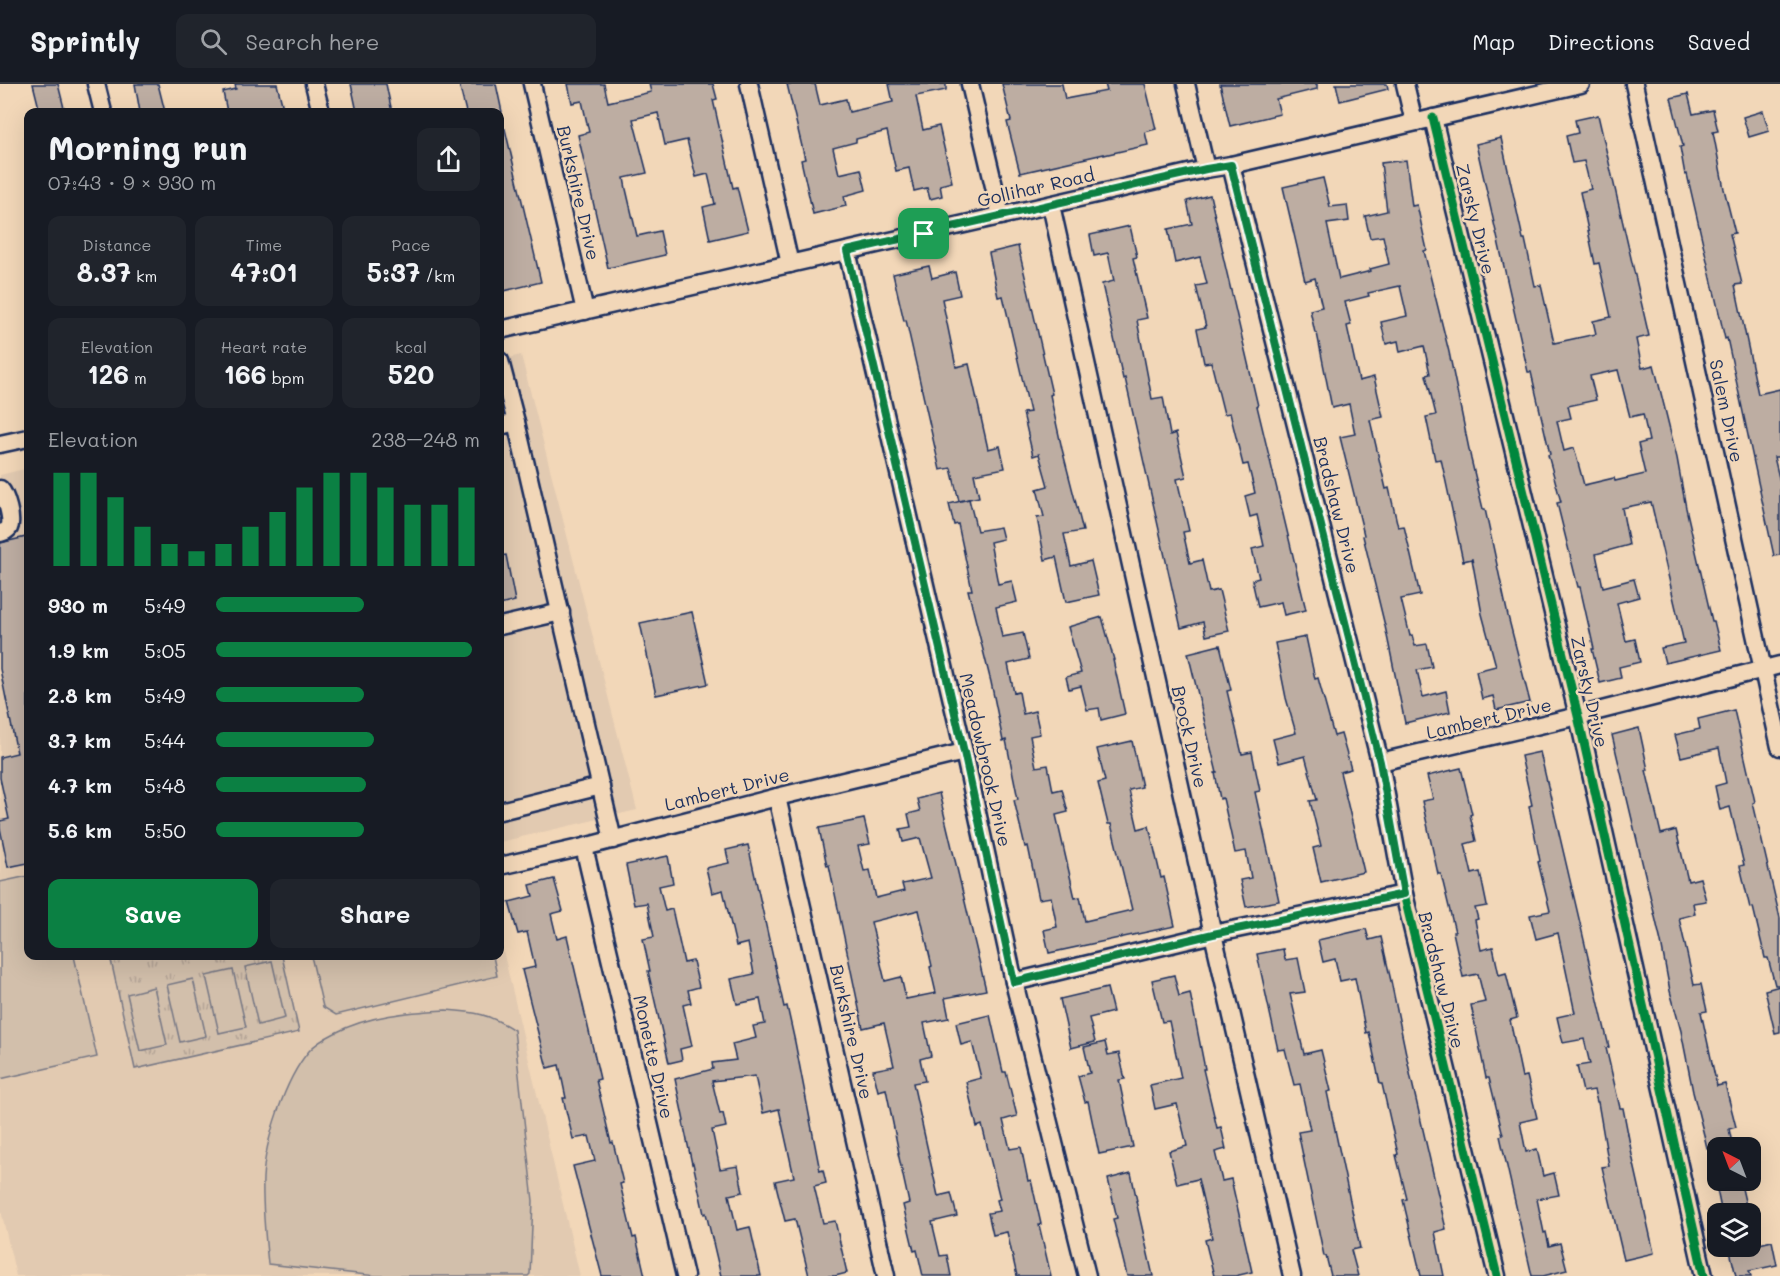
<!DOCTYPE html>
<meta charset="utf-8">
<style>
:root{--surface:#171b24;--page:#20242c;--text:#f1f3f6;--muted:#9ea1a6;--line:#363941;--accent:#0b8043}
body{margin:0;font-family:Mali,sans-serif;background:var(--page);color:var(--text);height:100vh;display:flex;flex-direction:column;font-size:22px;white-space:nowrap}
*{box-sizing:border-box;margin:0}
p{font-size:20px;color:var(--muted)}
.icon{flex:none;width:33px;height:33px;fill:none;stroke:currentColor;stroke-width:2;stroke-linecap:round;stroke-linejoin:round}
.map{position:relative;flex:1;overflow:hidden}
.panel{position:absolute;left:24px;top:24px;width:480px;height:852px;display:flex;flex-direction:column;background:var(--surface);border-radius:12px;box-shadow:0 6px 24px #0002}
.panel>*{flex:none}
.needle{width:39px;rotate:318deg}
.controls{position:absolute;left:1707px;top:1053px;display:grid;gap:12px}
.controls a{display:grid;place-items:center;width:54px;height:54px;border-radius:12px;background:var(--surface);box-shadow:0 6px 24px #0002;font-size:30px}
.pin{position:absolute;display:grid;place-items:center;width:51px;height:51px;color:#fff;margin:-26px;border-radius:12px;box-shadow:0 3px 9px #0006}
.round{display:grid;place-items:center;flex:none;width:63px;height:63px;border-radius:12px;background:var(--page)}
.summary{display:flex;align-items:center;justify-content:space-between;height:102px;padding:0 24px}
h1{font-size:33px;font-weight:800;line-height:45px}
.stats{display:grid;grid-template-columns:repeat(3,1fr);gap:9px;height:102px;padding:6px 24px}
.stats div{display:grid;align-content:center;border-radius:12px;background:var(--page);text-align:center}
.stats b{font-size:26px;font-weight:800}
.stats small{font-size:16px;font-weight:400}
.stats p{font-size:16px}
.chart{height:168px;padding:12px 24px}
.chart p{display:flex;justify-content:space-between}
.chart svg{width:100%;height:108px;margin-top:6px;stroke:var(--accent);stroke-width:6}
.action{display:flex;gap:12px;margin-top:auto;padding:12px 24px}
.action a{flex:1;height:69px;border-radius:12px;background:var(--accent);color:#fff;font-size:24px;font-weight:800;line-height:69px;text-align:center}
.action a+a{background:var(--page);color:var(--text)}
ul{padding:0 24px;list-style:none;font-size:20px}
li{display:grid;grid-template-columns:96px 72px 1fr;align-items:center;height:45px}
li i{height:15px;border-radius:8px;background:var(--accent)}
header{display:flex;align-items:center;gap:36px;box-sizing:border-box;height:84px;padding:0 30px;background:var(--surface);border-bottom:2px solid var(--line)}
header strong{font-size:28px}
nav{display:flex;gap:33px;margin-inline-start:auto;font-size:21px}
.search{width:420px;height:54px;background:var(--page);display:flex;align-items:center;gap:15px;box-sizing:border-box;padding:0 21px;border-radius:12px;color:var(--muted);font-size:22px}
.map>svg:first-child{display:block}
.built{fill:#e2cab1}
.grass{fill:url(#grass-tufts);stroke:#767784;stroke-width:1.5}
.garden{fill:#d2bfab;stroke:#767784;stroke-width:1.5}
.building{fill:#bdada2;stroke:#1b2f5e;stroke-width:1.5;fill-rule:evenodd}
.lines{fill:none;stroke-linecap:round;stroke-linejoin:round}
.minor-casing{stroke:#1b2f5e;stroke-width:21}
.minor{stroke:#f2d7b8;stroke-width:16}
.cycleway-casing{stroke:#f2d7b8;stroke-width:13}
.cycleway{stroke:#00873e;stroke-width:9}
.route-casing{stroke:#fff;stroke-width:12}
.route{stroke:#0b8043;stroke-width:8}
.labels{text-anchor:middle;stroke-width:5;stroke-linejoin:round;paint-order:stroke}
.street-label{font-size:18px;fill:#1b2f5e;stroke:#f2d7b8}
</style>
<header>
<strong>Sprintly</strong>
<div class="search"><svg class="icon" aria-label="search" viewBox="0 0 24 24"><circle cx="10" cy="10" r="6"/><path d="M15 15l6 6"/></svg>Search here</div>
<nav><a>Map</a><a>Directions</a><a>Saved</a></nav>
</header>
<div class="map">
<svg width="1780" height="1192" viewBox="0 0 1780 1192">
<defs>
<pattern id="grass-tufts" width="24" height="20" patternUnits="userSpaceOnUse" patternTransform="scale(1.5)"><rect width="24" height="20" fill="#d2bfab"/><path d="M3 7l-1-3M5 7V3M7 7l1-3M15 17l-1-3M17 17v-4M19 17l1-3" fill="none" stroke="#b4a496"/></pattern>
</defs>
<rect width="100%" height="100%" fill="#f2d7b8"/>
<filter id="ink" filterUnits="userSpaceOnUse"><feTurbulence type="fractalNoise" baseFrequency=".0167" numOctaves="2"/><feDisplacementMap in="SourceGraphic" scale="12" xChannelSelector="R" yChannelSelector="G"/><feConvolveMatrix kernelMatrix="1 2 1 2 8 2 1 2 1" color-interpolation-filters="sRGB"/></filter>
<g filter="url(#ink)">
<g class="built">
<polygon points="521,271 637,726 500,758 500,276"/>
<polygon points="28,384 28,872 500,872 500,854 580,1192 16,1192 0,1122 0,391"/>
</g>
<polygon class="grass" points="110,872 282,872 299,948 135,985"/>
<g class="garden">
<polygon points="28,792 28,872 74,872 97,973 0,995 0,798"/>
<polygon points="311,872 493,872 497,892 336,931 323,923"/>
<polygon points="272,877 285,934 258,941 245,883"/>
<polygon points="233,886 246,943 219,949 206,892"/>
<polygon points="193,895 206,952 180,958 167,901"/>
<polygon points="154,903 167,961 140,967 127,910"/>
<path d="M446,926C476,928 489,930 514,946L533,1117L530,1190L528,1192H376L268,1180C265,1151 262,1123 263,1094C265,1057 285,995 309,967C315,960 327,953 335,949C369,931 409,928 446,926Z"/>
</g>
<g class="building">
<polygon points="33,0 58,0 65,28 40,28"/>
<polygon points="135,0 158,0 165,28 140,28"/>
<polygon points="235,0 277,0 284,28 227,28 223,8 236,5"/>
<polygon points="351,0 386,0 392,28 357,28"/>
<polygon points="459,0 496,0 502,28 466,28"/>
<polygon points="568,0 604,0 608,18 651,8 649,0 713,0 717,15 713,16 733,104 737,103 748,147 710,156 703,123 715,120 708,90 696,93 687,56 665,61 658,29 633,35 647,89 624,94 626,105 637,152 660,147 665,171 608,184 578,51 589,48 582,17 572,19"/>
<polygon points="787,0 815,0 820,21 846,15 849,28 893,18 889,0 946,0 946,6 916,12 923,46 939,42 952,98 940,101 942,112 930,115 927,104 914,107 909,84 896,87 887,47 856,55 856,58 833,64 839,90 861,85 866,106 844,112 846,122 813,130 801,76 805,75"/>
<polygon points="1002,0 1062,0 1065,15 1107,7 1105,0 1145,0 1156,45 1145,48 1148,61 1104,71 1104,70 1020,89 1007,38 1011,37"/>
<polygon points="1220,0 1317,0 1317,5 1276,15 1280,30 1230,42"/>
<polygon points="1336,0 1387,0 1388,5 1340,17"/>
<polygon points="1688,10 1693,30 1713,26 1718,47 1713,48 1724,105 1735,149 1730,150 1742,200 1735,201 1758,310 1780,305 1780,373 1774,373 1780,398 1780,471 1774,472 1727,254 1725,255 1687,90 1685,91 1680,63 1683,62 1671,14"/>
<polygon points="1763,27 1769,47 1749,53 1743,33"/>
<path d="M1598,31L1649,252L1636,255L1642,284L1654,281L1677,374L1686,424L1712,537H1714L1721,566L1665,579L1661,564L1684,559L1651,418L1622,424L1629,461L1596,470L1603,503L1634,495L1639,513L1617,519L1626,557L1635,555L1640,578L1619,583L1621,594L1600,599L1592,565H1594L1580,503H1578L1557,419L1561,418L1548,371L1550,370L1531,288H1528L1476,60L1501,54L1523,155H1525L1535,202L1541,201L1554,259L1596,250L1593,237L1611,233L1599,179L1595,180L1580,108L1591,105L1584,77L1572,79L1566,52L1578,49L1575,36ZM1618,286L1630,333L1643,330L1649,357L1638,360L1645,390L1615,397L1614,394L1584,401L1574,364L1564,367L1557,337L1571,334L1568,322L1596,316L1590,292Z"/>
<polygon points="505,45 541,198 500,208 500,46"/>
<polygon points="1406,76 1412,122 1417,121 1427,166 1424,167 1449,268 1471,375 1483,425 1485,425 1508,532 1530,618 1496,626 1493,612 1482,615 1476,587 1496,582 1482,530 1472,475 1463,477 1441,375 1435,376 1426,333 1436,331 1426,291 1430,290 1424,262 1400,268 1398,257 1386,260 1381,238 1407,232 1400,202 1368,209 1369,212 1345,218 1351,241 1347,242 1359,297 1374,293 1383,333 1370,336 1386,405 1389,404 1398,443 1404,442 1420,511 1401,515 1410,552 1412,551 1415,562 1427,560 1432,583 1417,586 1423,613 1446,607 1450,628 1405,639 1385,542 1363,452 1364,451 1340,353 1355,350 1349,320 1332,324 1317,249 1315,249 1310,226 1322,223 1315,194 1305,197 1283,103 1323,94 1330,123 1347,121 1349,137 1327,140 1339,195 1371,187 1370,185 1389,180 1383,152 1370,154 1365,132 1387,127 1381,79"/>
<polygon points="1210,111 1223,168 1222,168 1258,322 1257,322 1306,526 1284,531 1281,518 1258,523 1252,496 1259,494 1252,465 1264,462 1257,431 1250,433 1245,412 1255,409 1248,380 1243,381 1230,329 1224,330 1211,278 1204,279 1197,245 1206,243 1196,202 1207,200 1200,173 1175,179 1168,145 1192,140 1187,117"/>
<polygon points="1130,142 1137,173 1133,174 1147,234 1137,236 1152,315 1163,313 1170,351 1176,349 1186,393 1177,395 1189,447 1183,448 1190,479 1202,476 1209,508 1219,506 1229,547 1206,552 1203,538 1181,544 1125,294 1123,295 1102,200 1114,197 1108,169 1094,172 1090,151"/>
<polygon points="1018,162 1052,310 1050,311 1062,365 1083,447 1064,450 1071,482 1091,477 1099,511 1066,518 1056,473 1045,476 1037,434 1044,433 1037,405 1048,402 1039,370 1033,372 1023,329 1030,328 1003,212 998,213 989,169"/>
<polygon points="929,182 932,194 955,188 960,211 942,215 956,283 969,280 988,365 1000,362 1005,384 974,390 979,413 959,417 951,384 940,386 906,236 904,237 893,190"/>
<polygon points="969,415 977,447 1000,443 1003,455 990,458 998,500 1012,497 1017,518 996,523 1002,553 1023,549 1029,575 1008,580 1014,609 1019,608 1023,630 1035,627 1040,650 1030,652 1036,683 1048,681 1053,707 1062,705 1068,728 1056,731 1075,814 1080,813 1085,837 1132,826 1111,740 1108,740 1098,699 1105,697 1097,665 1132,657 1142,703 1129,706 1138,745 1149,742 1161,794 1164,793 1175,842 1049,869 1044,846 1057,843 1051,813 1039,815 1028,762 1025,763 1014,716 1018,715 1006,656 1003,657 991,598 968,506 972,506 958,440 954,441 949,420"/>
<polygon points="26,453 28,463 28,779 8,783 0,744 0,737 9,735 0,694 0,673 17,669 0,585 0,459"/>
<polygon points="506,471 515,517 500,521 500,472"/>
<polygon points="692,528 708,600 656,611 640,539"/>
<polygon points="1102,533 1114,576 1113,576 1125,630 1101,636 1099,624 1087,626 1081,602 1069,605 1066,593 1081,589 1068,543"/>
<polygon points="1306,553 1315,595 1318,594 1334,652 1341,650 1351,685 1340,688 1364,788 1321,798 1313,764 1321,762 1310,717 1317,716 1305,672 1279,679 1273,655 1296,649 1286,614 1275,559"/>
<polygon points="1220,561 1231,606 1227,607 1242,670 1252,668 1260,707 1255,708 1279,817 1246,823 1240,796 1251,794 1246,767 1235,769 1223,714 1220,715 1215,689 1217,689 1188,569"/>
<polygon points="1734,626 1755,718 1753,719 1780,834 1780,901 1775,901 1768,874 1765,874 1753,823 1750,824 1740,782 1744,781 1730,723 1720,726 1715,702 1726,699 1719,664 1681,673 1675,651 1700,645 1698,635"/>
<polygon points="1639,644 1648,686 1646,686 1661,750 1676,746 1688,797 1700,794 1706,817 1693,819 1695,830 1679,834 1694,901 1701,900 1707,927 1701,928 1717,1002 1725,1000 1736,1043 1729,1045 1733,1064 1707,1064 1704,1051 1693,1008 1681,947 1670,907 1661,858 1612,651"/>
<polygon points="1540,668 1609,963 1606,964 1620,1024 1623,1024 1632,1071 1654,1169 1624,1176 1602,1083 1609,1082 1598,1018 1597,1018 1594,1006 1583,1008 1577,982 1590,980 1584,955 1563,959 1557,933 1575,929 1558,849 1536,855 1530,831 1550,827 1538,778 1540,777 1529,722 1532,721 1521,672"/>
<polygon points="1461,684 1472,730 1470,731 1476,757 1465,760 1472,790 1480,788 1487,822 1475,824 1478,835 1475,836 1481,866 1493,863 1499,891 1506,889 1517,934 1510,936 1522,993 1527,992 1537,1034 1520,1038 1526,1068 1537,1065 1543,1092 1554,1089 1559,1111 1537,1115 1544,1149 1546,1148 1549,1162 1560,1159 1567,1186 1543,1192 1532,1192 1500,1052 1503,1051 1489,994 1486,994 1471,921 1485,918 1478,890 1463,893 1453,848 1455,848 1441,790 1438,790 1422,717 1433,715 1427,692"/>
<path d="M939,709L986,906L945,914L949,934L924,939L931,972L920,975L925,997L913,999L938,1112L951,1109L957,1132L932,1138L940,1172L947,1171L951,1192H923L917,1166L914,1167L903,1121L909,1119L898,1069H899L886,1005L878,1007L873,986L894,982L884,939L863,944L829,781L827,782L819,744L864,735L870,760L858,762L864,787L870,786L876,814L904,807L902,800L931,794L920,754L903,758L900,745L911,743L908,730L920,727L917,715ZM919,826L932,882L930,883L936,909L906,915L901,893L885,897L871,838Z"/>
<polygon points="748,761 784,923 787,922 795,958 820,1087 823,1086 826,1099 814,1102 823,1139 835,1137 847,1189 835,1192 809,1192 795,1135 785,1137 775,1097 794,1093 779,1025 763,1029 755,992 712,997 720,1030 723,1029 726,1043 712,1046 720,1085 738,1082 743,1108 729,1111 737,1146 750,1143 761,1192 721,1192 706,1129 704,1130 693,1079 692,1080 683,1038 684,1037 675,995 713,985 712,979 736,976 732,960 756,954 753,942 765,940 760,915 737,920 731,895 754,890 748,859 736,862 723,806 712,809 706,784 729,779 726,766"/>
<polygon points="668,772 673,799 659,802 665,827 672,825 684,879 693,877 699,903 688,906 691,919 683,921 692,962 680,965 682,976 669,979 648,887 650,887 643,855 654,853 647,819 634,821 626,781"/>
<polygon points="554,795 563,827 551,830 557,855 567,852 600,995 596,996 611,1059 613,1058 623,1099 620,1100 633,1154 636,1153 645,1192 602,1192 573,1082 595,1077 589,1052 573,1055 563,1014 566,1014 559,981 547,984 522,886 535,883 527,848 518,850 509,818 533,812 530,801"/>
<polygon points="1366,845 1369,856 1381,853 1391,897 1411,994 1446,1145 1435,1148 1444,1192 1421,1192 1403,1116 1407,1115 1396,1071 1398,1070 1382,1000 1380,1000 1369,948 1366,949 1355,894 1340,897 1335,875 1323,878 1318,856"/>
<polygon points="1283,865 1285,876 1298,874 1305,908 1290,910 1304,970 1321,966 1331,1007 1327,1008 1360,1164 1351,1166 1358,1192 1331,1192 1326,1172 1324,1172 1298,1048 1310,1046 1300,1000 1294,1001 1285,965 1278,966 1257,870"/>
<polygon points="1174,891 1179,912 1190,909 1205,985 1203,985 1217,1044 1221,1043 1226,1065 1215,1068 1222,1097 1231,1095 1252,1188 1235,1192 1214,1192 1205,1156 1212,1154 1198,1095 1177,1100 1169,1067 1187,1062 1177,1020 1155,1025 1150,1001 1181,994 1169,937 1162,938 1152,896"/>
<polygon points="1780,902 1780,948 1775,949 1765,906"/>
<polygon points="1107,904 1113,928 1089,934 1095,958 1071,964 1060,915"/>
<polygon points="990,931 1003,988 1006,988 1017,1032 1003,1036 1010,1065 1021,1063 1028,1097 1031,1096 1041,1140 1039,1141 1051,1192 1017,1192 1007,1148 993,1151 988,1129 1000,1127 997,1116 1000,1115 982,1041 977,1043 966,998 981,994 972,958 961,961 956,939"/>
<polygon points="1105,958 1108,971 1119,969 1125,995 1119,996 1133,1063 1099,1070 1088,1017 1085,1018 1078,992 1090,989 1084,963"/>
<polygon points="1131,1089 1137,1117 1136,1117 1153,1192 1127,1192 1113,1135 1117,1134 1108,1095"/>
<polygon points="1715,1096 1740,1096 1748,1130 1722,1130"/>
<polygon points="1772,1157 1777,1181 1749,1187 1751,1192 1736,1192 1730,1167"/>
</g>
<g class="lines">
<g class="minor-casing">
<g id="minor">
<polyline points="96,0 103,28"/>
<polyline points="314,0 321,28"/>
<polyline points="532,0 585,227"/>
<polyline points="749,0 790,180"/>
<polyline points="970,0 1001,132"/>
<polyline points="1186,0 1206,85"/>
<polyline points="1405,0 1414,38"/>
<polyline points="1634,0 1780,663"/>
<polyline points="1433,34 1578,632 1704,1192"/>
<polyline points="1231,81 1380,678 1404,810 1497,1192"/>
<polyline points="1051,121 1213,850 1292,1192"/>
<polyline points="847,167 964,668 1014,898 1087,1192"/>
<polyline points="500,246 1206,85 1231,81 1581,0"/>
<polyline points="500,277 516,338 500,342"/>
<polyline points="516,338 613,756"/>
<polyline points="0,360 28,354"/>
<path d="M0,405C6,411 13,436 9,444C6,448 4,448 0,449"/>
<polyline points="500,542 561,528"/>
<polyline points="1380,678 1578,632 1780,581"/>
<polyline points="777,713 886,1192"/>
<polyline points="500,727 601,702"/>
<polyline points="584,763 685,1192"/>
<polyline points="500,782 584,763 777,713 964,668"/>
<polyline points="1014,898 1213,850 1404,810"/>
</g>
</g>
<use href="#minor" class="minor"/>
<g class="cycleway-casing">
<g id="cycleway">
<polyline points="1433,34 1578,632 1704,1192"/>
<polyline points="1231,81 1380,678 1404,810 1497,1192"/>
</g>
</g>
<use href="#cycleway" class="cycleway"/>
</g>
</g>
<g class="lines" filter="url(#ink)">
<g class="route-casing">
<polygon id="route" points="1231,81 1380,678 1404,810 1213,850 1014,898 964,668 847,167 1206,85"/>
</g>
<use href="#route" class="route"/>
</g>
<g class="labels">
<g class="street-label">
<text transform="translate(1036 104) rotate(-13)" y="6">Gollihar Road</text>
<text transform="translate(578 109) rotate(77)" y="6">Burkshire Drive</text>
<text transform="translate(1475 135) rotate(76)" y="6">Zarsky Drive</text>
<text transform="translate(1726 327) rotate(78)" y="6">Salem Drive</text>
<text transform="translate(1336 421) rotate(76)" y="6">Bradshaw Drive</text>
<text transform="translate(1589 608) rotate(77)" y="6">Zarsky Drive</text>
<text transform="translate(1489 635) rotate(-13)" y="6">Lambert Drive</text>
<text transform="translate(1189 653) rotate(77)" y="6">Brock Drive</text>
<text transform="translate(985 676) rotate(77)" y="6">Meadowbrook Drive</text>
<text transform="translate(727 706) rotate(-14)" y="6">Lambert Drive</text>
<text transform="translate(1441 896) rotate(76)" y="6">Bradshaw Drive</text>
<text transform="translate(851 948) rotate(77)" y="6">Burkshire Drive</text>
<text transform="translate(653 973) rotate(77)" y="6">Monette Drive</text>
</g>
</g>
</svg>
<div class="controls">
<a><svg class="needle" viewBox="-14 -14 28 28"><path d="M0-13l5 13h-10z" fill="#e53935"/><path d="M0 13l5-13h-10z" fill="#9ea1a6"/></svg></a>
<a><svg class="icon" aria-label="layers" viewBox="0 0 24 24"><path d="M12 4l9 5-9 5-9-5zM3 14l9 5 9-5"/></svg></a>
</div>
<div class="pin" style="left:924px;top:150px;background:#1e9e55"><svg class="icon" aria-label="arrive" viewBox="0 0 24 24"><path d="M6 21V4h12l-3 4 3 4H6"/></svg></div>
<section class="panel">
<div class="summary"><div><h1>Morning run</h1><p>07:43 · 9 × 930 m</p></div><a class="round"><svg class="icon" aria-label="share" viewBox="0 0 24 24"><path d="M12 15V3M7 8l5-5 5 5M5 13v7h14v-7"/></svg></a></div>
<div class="stats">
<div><p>Distance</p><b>8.37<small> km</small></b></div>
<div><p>Time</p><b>47:01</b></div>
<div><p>Pace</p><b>5:37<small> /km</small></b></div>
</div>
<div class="stats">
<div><p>Elevation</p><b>126<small> m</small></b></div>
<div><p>Heart rate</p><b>166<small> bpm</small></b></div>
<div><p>kcal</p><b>520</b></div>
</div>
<div class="chart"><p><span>Elevation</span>238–248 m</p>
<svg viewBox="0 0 160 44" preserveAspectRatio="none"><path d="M5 44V6M15 44V6M25 44V16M35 44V28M45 44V35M55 44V38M65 44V35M75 44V28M85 44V22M95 44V12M105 44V6M115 44V6M125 44V12M135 44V19M145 44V19M155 44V12"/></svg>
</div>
<ul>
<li><b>930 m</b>5:49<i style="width:56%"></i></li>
<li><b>1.9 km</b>5:05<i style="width:97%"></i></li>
<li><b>2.8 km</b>5:49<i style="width:56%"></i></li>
<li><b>3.7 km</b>5:44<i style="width:60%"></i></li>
<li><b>4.7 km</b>5:48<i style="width:57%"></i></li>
<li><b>5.6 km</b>5:50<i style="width:56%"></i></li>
</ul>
<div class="action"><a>Save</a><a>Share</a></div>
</section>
</div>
